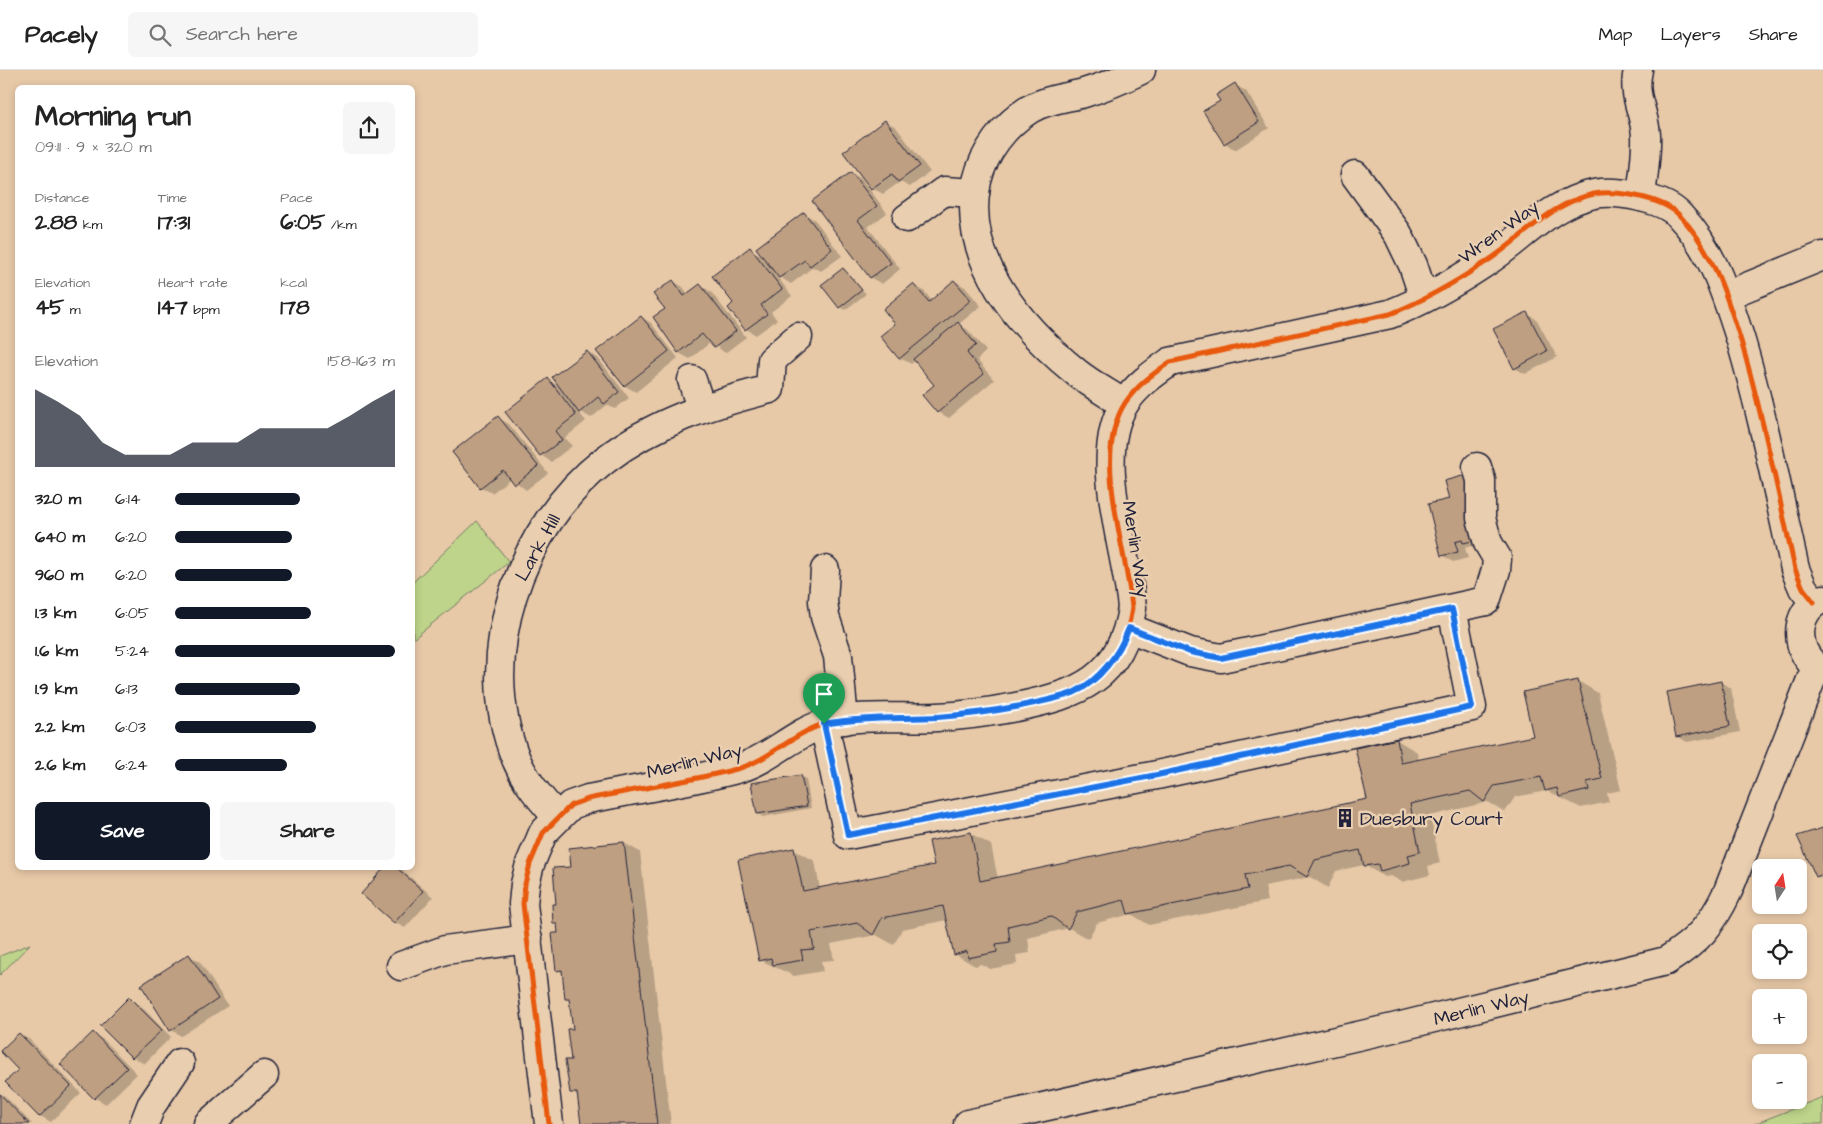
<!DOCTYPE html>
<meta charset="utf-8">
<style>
:root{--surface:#fff;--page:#f6f6f6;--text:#222;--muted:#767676;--line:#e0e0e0;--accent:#111827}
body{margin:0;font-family:"Architects Daughter",sans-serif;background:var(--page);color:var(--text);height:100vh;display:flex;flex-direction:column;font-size:19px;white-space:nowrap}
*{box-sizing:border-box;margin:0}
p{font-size:16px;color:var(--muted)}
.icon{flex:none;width:28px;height:28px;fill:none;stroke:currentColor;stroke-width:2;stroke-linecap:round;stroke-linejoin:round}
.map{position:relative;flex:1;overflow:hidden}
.side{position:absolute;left:15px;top:15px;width:400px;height:785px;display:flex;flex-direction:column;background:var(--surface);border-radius:8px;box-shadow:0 2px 8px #0003}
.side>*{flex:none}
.needle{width:32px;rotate:12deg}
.fabs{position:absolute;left:1752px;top:789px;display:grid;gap:10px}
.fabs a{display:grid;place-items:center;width:55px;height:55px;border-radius:8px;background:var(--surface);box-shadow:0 2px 8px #0003;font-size:25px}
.pin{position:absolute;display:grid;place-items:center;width:42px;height:42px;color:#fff;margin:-51px -21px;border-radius:50% 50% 50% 0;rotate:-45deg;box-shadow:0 0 5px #0007}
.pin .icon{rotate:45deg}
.round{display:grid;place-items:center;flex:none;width:52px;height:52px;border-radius:8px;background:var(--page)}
.summary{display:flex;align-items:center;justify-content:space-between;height:85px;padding:0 20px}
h1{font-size:28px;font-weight:700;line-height:38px}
.figures{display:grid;grid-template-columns:repeat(3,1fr);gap:8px;height:85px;padding:5px 20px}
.figures div{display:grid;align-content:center}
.figures b{font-size:21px;font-weight:700}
.figures small{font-size:14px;font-weight:400}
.figures p{font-size:14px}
.chart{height:140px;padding:10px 20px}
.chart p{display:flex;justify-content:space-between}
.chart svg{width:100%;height:90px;margin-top:5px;fill:var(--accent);opacity:.7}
.button{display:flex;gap:10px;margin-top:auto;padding:10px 20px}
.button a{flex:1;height:58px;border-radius:8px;background:var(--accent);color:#fff;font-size:20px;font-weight:700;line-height:58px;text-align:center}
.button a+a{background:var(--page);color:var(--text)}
ul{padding:0 20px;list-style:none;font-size:16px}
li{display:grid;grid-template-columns:80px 60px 1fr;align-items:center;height:38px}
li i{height:12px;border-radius:6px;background:var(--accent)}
header{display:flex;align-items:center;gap:30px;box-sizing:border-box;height:70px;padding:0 25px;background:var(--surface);border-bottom:1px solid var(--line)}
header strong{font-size:24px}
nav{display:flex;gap:28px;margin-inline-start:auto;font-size:18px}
.search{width:350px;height:45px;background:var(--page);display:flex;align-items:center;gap:12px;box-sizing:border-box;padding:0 18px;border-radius:8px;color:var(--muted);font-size:19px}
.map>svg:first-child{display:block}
.green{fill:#bed48a;stroke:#707b62}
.shadow{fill:#0003}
.building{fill:#bf9f82;stroke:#22223b}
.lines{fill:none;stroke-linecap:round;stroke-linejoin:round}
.minor-casing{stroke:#22223b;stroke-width:31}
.minor{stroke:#e9cfb0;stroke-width:28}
.cycleway-casing{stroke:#e9cfb0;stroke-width:8}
.cycleway{stroke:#e8590c;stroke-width:5}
.route-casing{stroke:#fff;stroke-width:10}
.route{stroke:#1a73e8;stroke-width:6}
.labels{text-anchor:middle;stroke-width:5;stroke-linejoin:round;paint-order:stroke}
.street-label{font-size:19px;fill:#22223b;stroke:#e9cfb0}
.poi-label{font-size:19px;fill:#22223b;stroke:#e9cfb0;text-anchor:start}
</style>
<header>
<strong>Pacely</strong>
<div class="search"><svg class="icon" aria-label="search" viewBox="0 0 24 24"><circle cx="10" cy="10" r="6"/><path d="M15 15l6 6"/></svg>Search here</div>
<nav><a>Map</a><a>Layers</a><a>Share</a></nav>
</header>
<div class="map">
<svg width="1823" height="1054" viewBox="0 0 1823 1054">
<rect width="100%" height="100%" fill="#e7c9a7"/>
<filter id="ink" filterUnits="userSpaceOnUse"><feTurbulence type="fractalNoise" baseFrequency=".02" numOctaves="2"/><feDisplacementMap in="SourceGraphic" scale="10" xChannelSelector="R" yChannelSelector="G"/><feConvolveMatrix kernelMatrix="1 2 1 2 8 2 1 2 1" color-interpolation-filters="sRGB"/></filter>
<g filter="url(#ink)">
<g class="green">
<polygon points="477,451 509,492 413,569 413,512"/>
<polygon points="30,874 0,905 0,886"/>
<polygon points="1823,1027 1823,1054 1754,1054"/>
</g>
<g class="shadow">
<polygon points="1235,15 1246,21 1269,58 1235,80 1225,73 1221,31"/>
<polygon points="885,51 896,57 930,102 910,117 900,112 883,124 872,118 845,82"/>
<polygon points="851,103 862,109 887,143 868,157 900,199 882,214 871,208 814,132"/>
<polygon points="804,144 815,150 842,186 821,201 813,197 791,214 776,205 792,226 771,242 777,250 756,265 746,259 735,233 750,179 766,188"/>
<polygon points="844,199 866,224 845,240 840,237"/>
<polygon points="673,211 683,217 688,224 700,215 711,222 746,267 725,283 711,272 690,289 679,283 655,247 666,239"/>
<polygon points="955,211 965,217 981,236 959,254 968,260 986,281 977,290 994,310 949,348 938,342 936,315 916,290 911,294 900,288 882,266 896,254 914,215 924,221 932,231"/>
<polygon points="1527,243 1537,250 1557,287 1525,304 1515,298"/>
<polygon points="641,247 651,253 678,288 636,322 625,316 598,281"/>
<polygon points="587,282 598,288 629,328 615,339 607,335 591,348 577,340 586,351 565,368 572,376 551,392 541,385 507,342 548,310 562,318"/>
<polygon points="498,348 509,354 548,403 526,420 511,408 492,423 481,417"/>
<polygon points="1430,435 1492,474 1475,479 1471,476 1465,478 1468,488 1453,492 1442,485"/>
<polygon points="1578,611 1598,623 1621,720 1607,723 1609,732 1581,738 1547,721 1515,727 1505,742 1488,732 1430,746 1440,793 1428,796 1430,805 1402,812 1391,806 1385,807 1364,795 1336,801 1328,818 1310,807 1265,816 1268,831 1149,855 1131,844 1097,853 1088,869 1069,858 1028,868 1030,883 1016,885 1017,894 990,899 981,894 975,896 955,884 947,850 902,859 894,875 876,865 831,874 834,890 821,891 823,901 794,906 760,890 794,780 815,791 820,819 936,796 970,763 991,775 998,809 1369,730 1397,670 1417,682 1419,690 1535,667"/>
<polygon points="1720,612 1731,618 1740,662 1687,672 1677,666"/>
<polygon points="801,706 806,709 811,738 763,747 758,744 752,714"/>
<polygon points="1823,760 1823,810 1816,806"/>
<polygon points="624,773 640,782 671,1054 582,1054 579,1027 571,1022 574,960 571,931 566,929 564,903 557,900 559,864 558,856 554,854 557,835 572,798"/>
<polygon points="386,798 401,799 433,827 405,858 394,852 362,824"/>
<polygon points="190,886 200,892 228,936 181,966 171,960"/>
<polygon points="130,929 140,935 171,967 144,994 133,987 102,956"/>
<polygon points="20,964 30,970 81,1023 51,1052 40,1046 7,1012 20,1000"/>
<polygon points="93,964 104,970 137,1004 106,1034 95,1028 62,994"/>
<polygon points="0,1023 5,1026 32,1054 0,1054"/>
</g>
<g class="building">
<polygon points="1235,13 1259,52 1224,74 1203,41 1220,31 1216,25"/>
<polygon points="885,50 920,96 898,112 892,104 871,119 843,82"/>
<polygon points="851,102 877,136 858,150 891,193 870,208 812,131"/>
<polygon points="804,142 832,179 810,196 805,190 779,208 756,178"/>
<polygon points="750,177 782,219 761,235 767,244 745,260 728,238 733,233 712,206"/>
<polygon points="843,198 862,220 839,238 821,215"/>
<polygon points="673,210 684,226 700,214 736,261 714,278 702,264 678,283 653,247 665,239 653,224"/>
<polygon points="954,210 971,230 899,289 880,266 895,254 883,239 913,214 929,232"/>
<polygon points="1527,242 1547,281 1514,299 1493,259"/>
<polygon points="641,246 669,281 624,316 596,281"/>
<polygon points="958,252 976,275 967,283 984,304 937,343 922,325 934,315 913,289"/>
<polygon points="587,281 619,322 604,334 598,327 579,343 552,307"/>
<polygon points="548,308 576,345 555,361 562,370 540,386 505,342"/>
<polygon points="498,346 538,396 514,415 503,400 480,418 452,382"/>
<polygon points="1466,405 1482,469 1463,473 1462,470 1455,472 1458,482 1441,486 1428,434 1449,429 1444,411"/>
<polygon points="1578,610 1602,709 1587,712 1589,720 1559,727 1557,718 1545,721 1541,707 1494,716 1484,732 1470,721 1410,734 1420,782 1408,785 1410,793 1380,801 1378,794 1364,796 1360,780 1315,790 1307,807 1289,796 1245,805 1248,819 1128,844 1124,830 1077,842 1068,859 1051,846 1008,856 1010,872 996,874 997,882 968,888 967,881 954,885 943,836 882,848 873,865 857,853 811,862 814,879 801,880 803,890 773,895 771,888 759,891 738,790 794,778 803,821 934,795 929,771 971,762 980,811 1367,729 1355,678 1397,669 1401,693 1533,666 1523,622"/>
<polygon points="1721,611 1730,656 1676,667 1667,622"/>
<polygon points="801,705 807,736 757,744 751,713"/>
<polygon points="1823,758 1823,804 1816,807 1797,766"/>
<polygon points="624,772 657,1054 581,1054 577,1023 570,1023 565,990 571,990 567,959 573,959 569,929 565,929 562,900 556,901 552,863 558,863 557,854 553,854 552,834 556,834 553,798 571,797 569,778"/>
<polygon points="384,798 397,798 423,821 394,853 361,824"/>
<polygon points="189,884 218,929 170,961 141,915"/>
<polygon points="129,927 162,960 132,988 100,956"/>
<polygon points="93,962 127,998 94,1029 60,994"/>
<polygon points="19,963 71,1016 39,1047 5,1012 18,1000 0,981"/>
<polygon points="0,1024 29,1054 0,1054"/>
</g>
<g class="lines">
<g class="minor-casing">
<g id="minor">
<path d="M1638,0C1632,27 1644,39 1646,65C1647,85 1643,106 1641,127"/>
<polyline points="1355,105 1398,164 1413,195 1424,228"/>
<polyline points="907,148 944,121 975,123"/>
<polyline points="1727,225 1823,186"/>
<polyline points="692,310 701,338"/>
<path d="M1124,334C1109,324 1091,314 1077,303C1020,257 960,188 977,111C984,82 1004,55 1030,39C1047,29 1066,28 1084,23C1104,17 1123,9 1141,0"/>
<polyline points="825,500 823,531 825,547 838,586 844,650"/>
<path d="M1823,529C1792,539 1793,588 1823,600"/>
<polyline points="1129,558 1190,582 1221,588 1486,531 1496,500 1497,488 1488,473 1481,448 1481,410 1477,397"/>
<polyline points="824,654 848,765 1157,705 1472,637 1452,539"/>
<path d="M557,747C541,729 525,711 516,689C474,586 519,457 605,390C654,352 711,334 770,319L772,290L798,267"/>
<polyline points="401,896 445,880 528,869"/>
<polyline points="144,1054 151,1036 180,993"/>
<polyline points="208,1054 264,1005"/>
<path d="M549,1054L523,834L525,814L530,794L543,763L571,735L588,729C636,719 693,711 740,698C770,689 794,663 824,654C860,643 900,649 937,647C963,646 990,642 1016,637C1078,625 1122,608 1132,538C1127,479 1091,386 1125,333C1137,315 1153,304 1170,292L1390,244C1423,231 1456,212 1486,192C1522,169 1550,133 1594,124C1617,120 1664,128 1680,146C1713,180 1727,227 1741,271C1763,346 1778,423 1795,499L1803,518L1814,532"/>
<path d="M968,1054L1393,958L1666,891C1698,871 1712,855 1728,821L1816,597"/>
</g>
</g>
<use href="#minor" class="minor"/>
<g class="cycleway-casing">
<path id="cycleway" d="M549,1054L523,834L525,814L530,794L543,763L571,735L588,729C636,719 693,711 740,698C770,689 794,663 824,654C860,643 900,649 937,647C963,646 990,642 1016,637C1078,625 1122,608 1132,538C1127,479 1091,386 1125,333C1137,315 1153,304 1170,292L1390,244C1423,231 1456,212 1486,192C1522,169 1550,133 1594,124C1617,120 1664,128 1680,146C1713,180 1727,227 1741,271C1763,346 1778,423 1795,499L1803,518L1814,532"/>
</g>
<use href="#cycleway" class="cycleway"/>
</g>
</g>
<g class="lines" filter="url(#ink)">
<g class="route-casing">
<path id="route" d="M1452,539L1472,637L1157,705L848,765L824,654C862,647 900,649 938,647C966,645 994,641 1021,636C1039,632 1057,629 1073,623C1100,611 1119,584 1129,558L1190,582L1221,588Z"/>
</g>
<use href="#route" class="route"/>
</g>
<defs>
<g id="building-bare" transform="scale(1.5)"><path d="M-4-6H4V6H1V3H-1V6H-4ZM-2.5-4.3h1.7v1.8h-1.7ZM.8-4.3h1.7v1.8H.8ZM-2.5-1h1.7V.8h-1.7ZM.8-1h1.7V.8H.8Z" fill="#22223b" stroke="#e9cfb0" stroke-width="2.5" paint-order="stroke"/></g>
</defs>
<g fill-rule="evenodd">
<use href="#building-bare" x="1345" y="748"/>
</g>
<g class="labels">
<g class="street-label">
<text transform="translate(1498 161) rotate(-36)" y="7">Wren Way</text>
<text transform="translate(537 477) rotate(-61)" y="7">Lark Hill</text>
<text transform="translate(1137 479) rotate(81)" y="7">Merlin Way</text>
<text transform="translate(694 690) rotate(-14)" y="7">Merlin Way</text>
<text transform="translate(1481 937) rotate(-14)" y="7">Merlin Way</text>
</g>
<g class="poi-label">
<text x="1360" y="755">Duesbury Court</text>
</g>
</g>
</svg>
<div class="fabs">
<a><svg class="needle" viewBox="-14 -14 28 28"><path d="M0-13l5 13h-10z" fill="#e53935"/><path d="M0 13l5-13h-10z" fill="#767676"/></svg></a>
<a><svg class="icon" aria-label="locate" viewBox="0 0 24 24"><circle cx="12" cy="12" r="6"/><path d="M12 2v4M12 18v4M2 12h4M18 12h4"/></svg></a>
<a>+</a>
<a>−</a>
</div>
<div class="pin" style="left:824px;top:654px;background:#1e9e55"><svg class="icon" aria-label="arrive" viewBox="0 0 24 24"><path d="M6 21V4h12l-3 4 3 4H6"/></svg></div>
<section class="side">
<div class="summary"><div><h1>Morning run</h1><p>09:11 · 9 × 320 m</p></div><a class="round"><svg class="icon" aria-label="share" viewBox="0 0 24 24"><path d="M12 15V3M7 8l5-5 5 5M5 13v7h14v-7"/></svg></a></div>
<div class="figures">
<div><p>Distance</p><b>2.88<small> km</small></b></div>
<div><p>Time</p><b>17:31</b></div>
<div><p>Pace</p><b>6:05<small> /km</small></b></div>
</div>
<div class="figures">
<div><p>Elevation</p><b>45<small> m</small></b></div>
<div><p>Heart rate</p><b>147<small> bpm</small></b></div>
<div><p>kcal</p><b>178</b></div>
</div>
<div class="chart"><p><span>Elevation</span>158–163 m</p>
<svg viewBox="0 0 160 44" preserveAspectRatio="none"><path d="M0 44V6L10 12L20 19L30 32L40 38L50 38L60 38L70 32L80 32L90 32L100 25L110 25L120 25L130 25L140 19L150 12L160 6V44z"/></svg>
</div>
<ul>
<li><b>320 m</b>6:14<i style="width:57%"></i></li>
<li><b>640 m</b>6:20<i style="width:53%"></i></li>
<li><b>960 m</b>6:20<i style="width:53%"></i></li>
<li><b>1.3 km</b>6:05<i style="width:62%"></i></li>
<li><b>1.6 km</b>5:24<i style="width:100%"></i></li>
<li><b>1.9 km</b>6:13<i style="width:57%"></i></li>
<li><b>2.2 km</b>6:03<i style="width:64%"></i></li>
<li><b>2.6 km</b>6:24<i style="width:51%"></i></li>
</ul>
<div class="button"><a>Save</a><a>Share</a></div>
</section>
</div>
